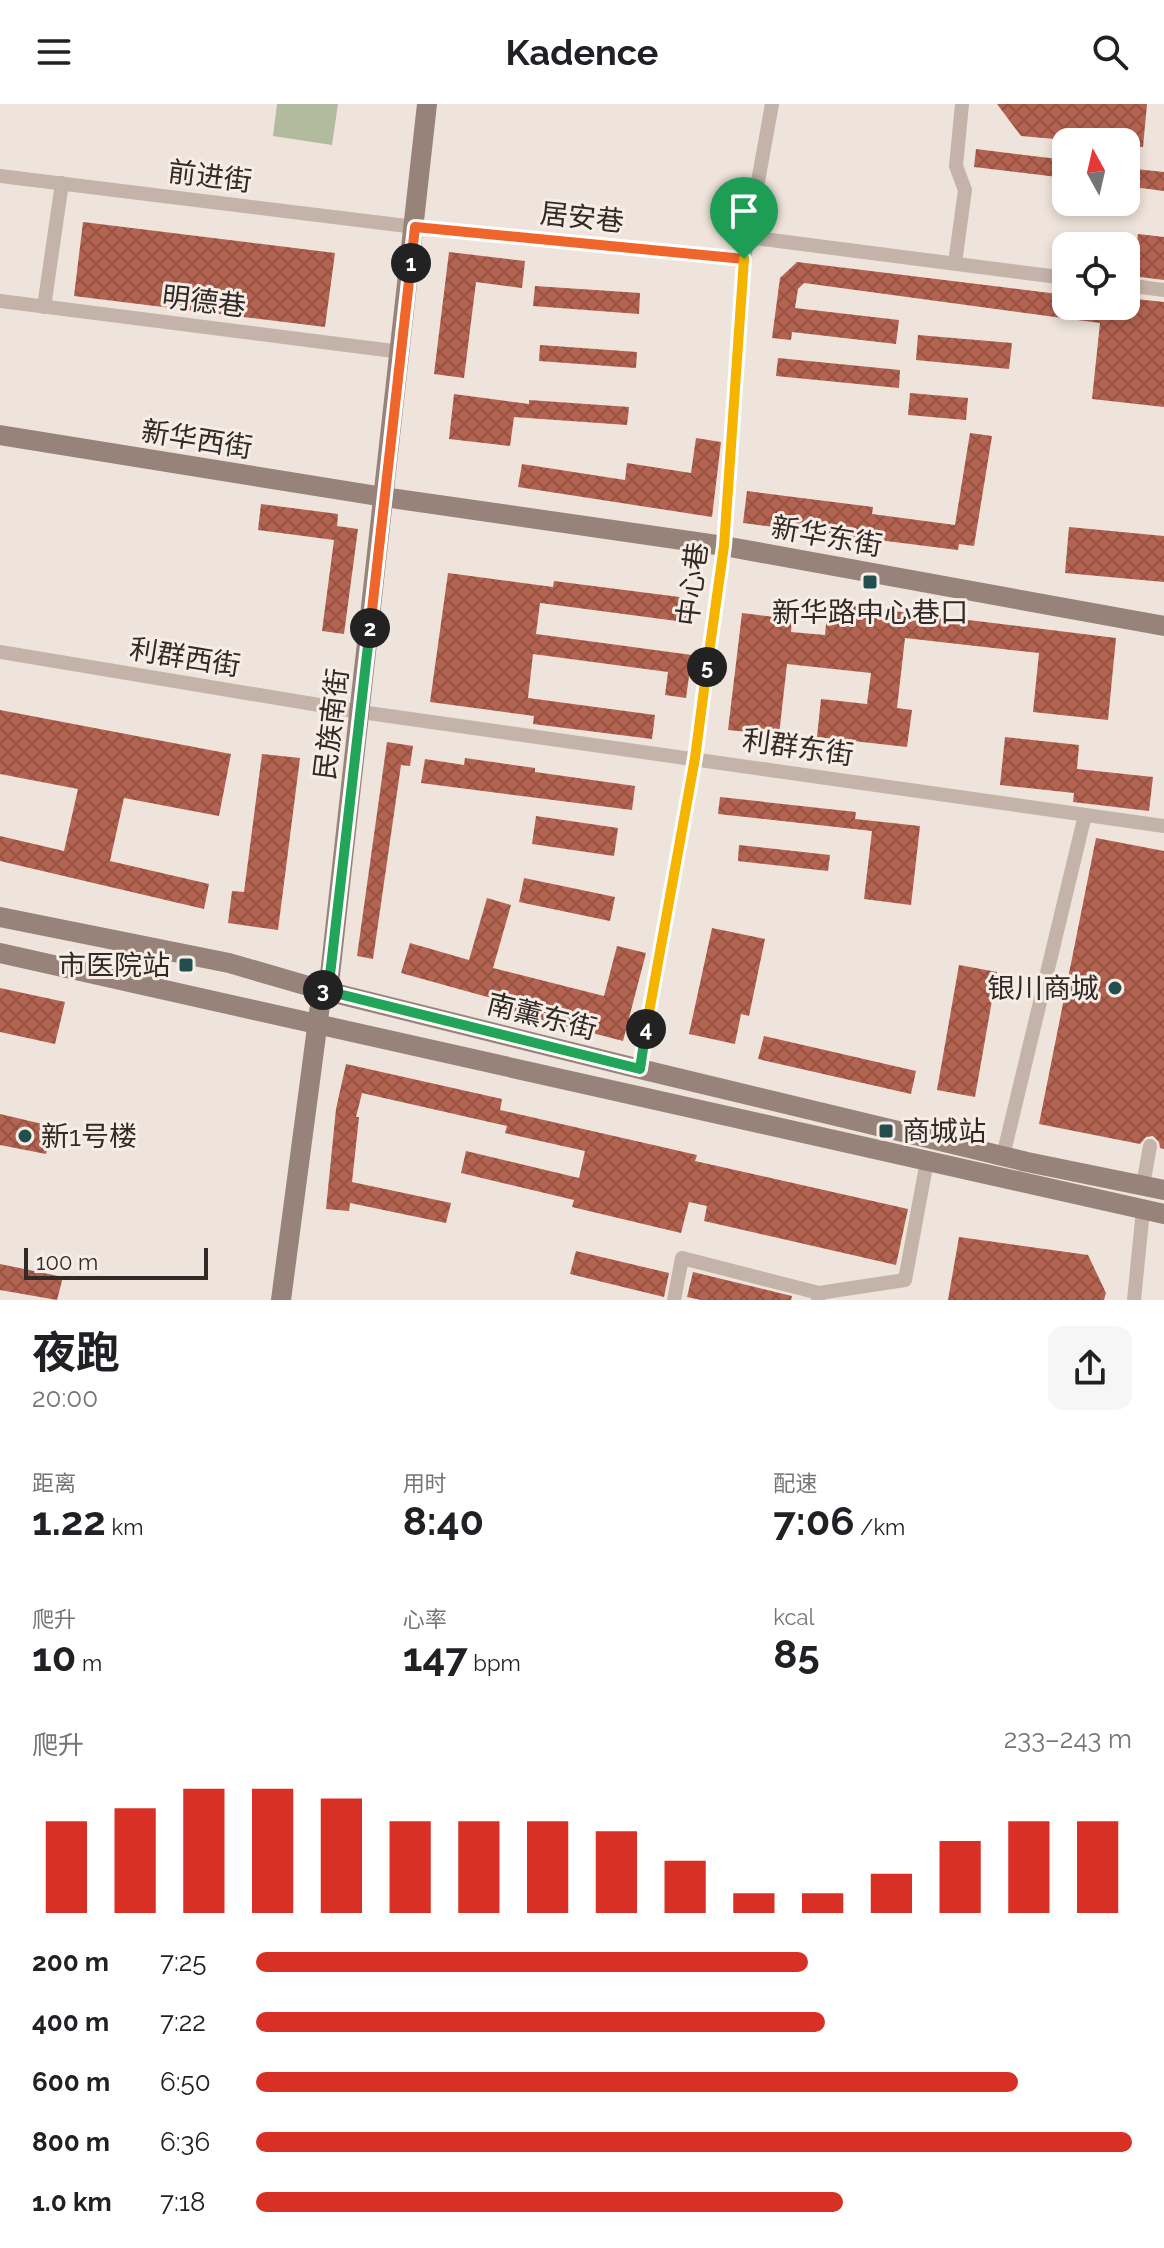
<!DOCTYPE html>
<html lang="zh">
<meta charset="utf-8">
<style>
:root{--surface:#fff;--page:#f6f6f6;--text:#202124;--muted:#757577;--accent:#d93025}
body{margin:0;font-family:Raleway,"Noto Sans SC",sans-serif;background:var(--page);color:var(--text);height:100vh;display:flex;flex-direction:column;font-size:30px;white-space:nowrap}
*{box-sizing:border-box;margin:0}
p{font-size:26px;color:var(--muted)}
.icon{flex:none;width:44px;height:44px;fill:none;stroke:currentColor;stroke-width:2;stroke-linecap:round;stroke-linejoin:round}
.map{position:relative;height:1196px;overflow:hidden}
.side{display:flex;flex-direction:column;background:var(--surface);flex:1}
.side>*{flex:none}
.needle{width:52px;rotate:352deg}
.tools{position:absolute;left:1052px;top:24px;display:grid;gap:16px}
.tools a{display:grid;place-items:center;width:88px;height:88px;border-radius:16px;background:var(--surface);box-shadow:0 4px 12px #0003;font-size:40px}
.scale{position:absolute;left:24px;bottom:20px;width:184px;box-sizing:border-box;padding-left:8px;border:4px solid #322a27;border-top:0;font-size:22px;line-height:28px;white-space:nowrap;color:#322a27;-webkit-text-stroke:6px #f6eee6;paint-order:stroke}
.pin{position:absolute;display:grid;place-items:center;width:68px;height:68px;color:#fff;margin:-82px -34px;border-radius:50% 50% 50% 0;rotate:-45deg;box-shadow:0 0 8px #0007}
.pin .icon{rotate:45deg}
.km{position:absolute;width:40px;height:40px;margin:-20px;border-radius:50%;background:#222;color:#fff;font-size:22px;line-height:40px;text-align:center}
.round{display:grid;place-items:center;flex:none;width:84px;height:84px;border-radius:16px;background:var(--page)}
.summary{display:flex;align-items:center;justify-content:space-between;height:136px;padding:0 32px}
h1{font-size:44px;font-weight:700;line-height:60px}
.metrics{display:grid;grid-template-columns:repeat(3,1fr);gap:12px;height:136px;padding:8px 32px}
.metrics div{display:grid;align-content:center}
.metrics b{font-size:40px;font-weight:700}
.metrics small{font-size:22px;font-weight:400}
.metrics p{font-size:22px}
.chart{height:224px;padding:16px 32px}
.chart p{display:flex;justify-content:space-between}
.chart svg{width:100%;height:144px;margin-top:8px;stroke:var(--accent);stroke-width:6}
ul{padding:0 32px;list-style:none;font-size:26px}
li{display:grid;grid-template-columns:128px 96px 1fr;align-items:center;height:60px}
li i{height:20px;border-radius:10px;background:var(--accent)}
header{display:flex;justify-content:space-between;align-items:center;height:104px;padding:0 32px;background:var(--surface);font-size:36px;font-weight:700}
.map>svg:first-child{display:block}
.green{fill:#b2bb9d}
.building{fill:url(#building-cross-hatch)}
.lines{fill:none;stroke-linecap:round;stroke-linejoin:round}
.street{stroke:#c4b3a9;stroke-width:14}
.secondary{stroke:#97837a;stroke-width:20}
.split-1-casing{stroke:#fff;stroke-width:16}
.split-2-casing{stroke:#fff;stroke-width:16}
.split-3-casing{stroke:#fff;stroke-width:16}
.split-4-casing{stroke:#fff;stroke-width:16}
.split-5-casing{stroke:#fff;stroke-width:16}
.split-6-casing{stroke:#fff;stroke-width:16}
.split-1{stroke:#f0652b;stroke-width:10}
.split-2{stroke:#f0652b;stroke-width:10}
.split-3{stroke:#22a559;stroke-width:10}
.split-4{stroke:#22a559;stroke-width:10}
.split-5{stroke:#f5b400;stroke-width:10}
.split-6{stroke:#f5b400;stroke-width:10}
.poi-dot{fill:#234e4e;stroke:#f6eee6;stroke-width:3}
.labels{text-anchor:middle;stroke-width:6;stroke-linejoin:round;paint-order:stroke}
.street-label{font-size:28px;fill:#322a27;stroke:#f6eee6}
.poi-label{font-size:28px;fill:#322a27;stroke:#f6eee6;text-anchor:end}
</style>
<header><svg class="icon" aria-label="menu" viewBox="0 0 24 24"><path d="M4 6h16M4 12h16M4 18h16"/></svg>Kadence<svg class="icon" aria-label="search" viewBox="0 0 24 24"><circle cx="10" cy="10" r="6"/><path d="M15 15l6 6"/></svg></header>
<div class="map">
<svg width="1164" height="1196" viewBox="0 0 1164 1196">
<defs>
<pattern id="building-cross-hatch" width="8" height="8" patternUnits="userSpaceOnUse" patternTransform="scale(2)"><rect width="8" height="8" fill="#b56351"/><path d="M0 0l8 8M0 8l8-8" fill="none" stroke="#945243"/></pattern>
</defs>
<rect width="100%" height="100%" fill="#eee4db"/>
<polygon class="green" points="277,0 338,0 332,41 273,32"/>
<g class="building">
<polygon points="997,0 1147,0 1143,43 1126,41 1126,38 1089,38 1021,32"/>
<polygon points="976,45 1066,56 1066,74 974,63"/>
<polygon points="1126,64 1164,68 1164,87 1126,82"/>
<polygon points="83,118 335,149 325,223 74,192"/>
<polygon points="1138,130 1164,133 1164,176 1132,172"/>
<polygon points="449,148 525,157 522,184 476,178 464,274 434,270"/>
<polygon points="797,158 1066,191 1066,202 1126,202 1126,194 1164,198 1164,303 1092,295 1100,219 804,179 798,185 795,204 899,216 896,240 792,228 791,236 772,234 780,174"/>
<polygon points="535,182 640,189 639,210 533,202"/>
<polygon points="918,231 1012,239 1009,265 916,256"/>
<polygon points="540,241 637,248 636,264 539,257"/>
<polygon points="778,254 900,266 899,284 776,272"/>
<polygon points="910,289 968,294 966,316 908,311"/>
<polygon points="454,290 529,300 529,296 629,303 627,321 514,313 510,342 449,335"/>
<polygon points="970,329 992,332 974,442 959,440 958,446 743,419 747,387 873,403 872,410 955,421"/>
<polygon points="696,334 721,338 712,413 518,383 522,360 625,376 627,359 691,369"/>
<polygon points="261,400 338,410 337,422 358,425 344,530 322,527 334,436 258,426"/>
<polygon points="1069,423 1164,432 1164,478 1065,469"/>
<polygon points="448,469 553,483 554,477 695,495 692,519 540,499 536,530 692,551 686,594 665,591 668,568 533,550 528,594 655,611 652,635 533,620 534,612 430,598"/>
<polygon points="828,499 1116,534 1108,616 1033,608 1039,549 905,534 897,604 912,606 907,643 817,633 821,595 867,600 871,569 787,560 779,631 728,626 742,509 792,515 791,528 825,531"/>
<polygon points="0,606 231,650 219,712 124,694 110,757 209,780 204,805 0,757 0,732 64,747 78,685 0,670"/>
<polygon points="1005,633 1079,641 1077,665 1153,673 1149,707 1073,698 1074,689 1000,681"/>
<polygon points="387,638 413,642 410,662 401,661 373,855 357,852"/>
<polygon points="262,650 300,654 278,826 228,819 232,787 244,788"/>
<polygon points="465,654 535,664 535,668 635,682 632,706 421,679 425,655 464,661"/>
<polygon points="720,693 856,708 855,715 920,722 911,801 864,795 872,727 718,710"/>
<polygon points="536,712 618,724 614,752 532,740"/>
<polygon points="1096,734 1164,747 1164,1045 1160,1044 1159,1038 1153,1032 1146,1033 1140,1040 1039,1020"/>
<polygon points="739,741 830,751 828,767 738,757"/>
<polygon points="524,774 615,793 610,817 519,798"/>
<polygon points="487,794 511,801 493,864 604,892 617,842 646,849 623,937 500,905 502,897 401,869 410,839 469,856"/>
<polygon points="712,824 765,835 749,912 741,910 735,940 689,930"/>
<polygon points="959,861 997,868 975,993 937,986"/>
<polygon points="0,884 65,898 55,940 0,928"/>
<polygon points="764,932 916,967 911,990 758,955"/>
<polygon points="346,960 502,995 500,1006 697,1051 695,1057 908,1105 896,1161 704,1117 707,1102 689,1098 681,1129 572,1103 574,1096 461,1069 466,1047 579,1074 585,1047 505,1029 507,1022 362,989 356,1013 359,1013 352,1078 451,1099 446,1119 350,1099 349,1107 326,1105 336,1005"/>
<polygon points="0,1010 51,1022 46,1050 0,1041"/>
<polygon points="959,1133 1088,1151 1106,1189 1104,1196 948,1196"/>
<polygon points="576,1147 669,1169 664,1193 570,1170"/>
<polygon points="0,1160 63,1173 57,1196 0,1186"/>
<polygon points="693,1168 792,1192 791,1196 701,1196 687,1193"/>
</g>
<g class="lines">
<g class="street">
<polyline points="0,72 415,123 744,155"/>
<polyline points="747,133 1066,174"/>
<polyline points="955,159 965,86 956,62 962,0"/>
<polyline points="1126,181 1164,186"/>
<polyline points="0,197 401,248"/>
<polyline points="44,203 62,79"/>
<polyline points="0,548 361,608 1164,722"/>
<polyline points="640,965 695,654 724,442 744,155 772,0"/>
<polyline points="1003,1052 1085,711"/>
<polyline points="1143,1081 1150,1042"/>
<polyline points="819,1189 905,1176 927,1057"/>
<polyline points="674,1196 682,1154 819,1189 818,1196"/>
<polyline points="1134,1196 1143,1106"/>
</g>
<g class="secondary">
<polyline points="0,331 384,393 724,442 1164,522"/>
<polyline points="0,813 229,859 322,886 640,965 1027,1058 1164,1086"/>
<polyline points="0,849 1164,1110"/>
<polyline points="281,1196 322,886 330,871 427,0"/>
</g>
</g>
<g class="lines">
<g class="split-1-casing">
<polyline id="split-1" points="411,159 415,123 744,155"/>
</g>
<g class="split-2-casing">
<polyline id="split-2" points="370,524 411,159"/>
</g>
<g class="split-3-casing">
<polyline id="split-3" points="323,886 330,871 370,524"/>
</g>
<g class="split-4-casing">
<polyline id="split-4" points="323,886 640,965 646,925"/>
</g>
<g class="split-5-casing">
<polyline id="split-5" points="646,925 695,654 707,563"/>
</g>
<g class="split-6-casing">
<polyline id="split-6" points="707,563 724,442 744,155"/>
</g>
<use href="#split-1" class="split-1"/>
<use href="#split-2" class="split-2"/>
<use href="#split-3" class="split-3"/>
<use href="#split-4" class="split-4"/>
<use href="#split-5" class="split-5"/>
<use href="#split-6" class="split-6"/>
</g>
<g class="poi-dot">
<rect x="862" y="470" width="16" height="16" rx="4"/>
<rect x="178" y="853" width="16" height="16" rx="4"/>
<circle cx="1115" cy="884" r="8"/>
<rect x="878" y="1019" width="16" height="16" rx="4"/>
<circle cx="25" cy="1032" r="8"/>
</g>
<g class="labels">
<g class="street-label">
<text transform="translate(210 72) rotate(7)" y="10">前进街</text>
<text transform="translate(582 113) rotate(6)" y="10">居安巷</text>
<text transform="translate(204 197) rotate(7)" y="10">明德巷</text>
<text transform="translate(197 335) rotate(9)" y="10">新华西街</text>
<text transform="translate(827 432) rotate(10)" y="10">新华东街</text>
<text transform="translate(692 480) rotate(-83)" y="10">中心巷</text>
<text transform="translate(185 553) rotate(9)" y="10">利群西街</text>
<text transform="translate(331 620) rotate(-83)" y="10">民族南街</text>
<text transform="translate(798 643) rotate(8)" y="10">利群东街</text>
<text transform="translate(542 912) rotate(14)" y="10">南薰东街</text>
</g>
<g class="poi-label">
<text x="870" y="518" text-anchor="middle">新华路中心巷口</text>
<text x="170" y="871">市医院站</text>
<text x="1099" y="894">银川商城</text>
<text x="902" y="1037" text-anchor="start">商城站</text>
<text x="41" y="1042" text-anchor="start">新1号楼</text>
</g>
</g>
</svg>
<div class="tools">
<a><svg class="needle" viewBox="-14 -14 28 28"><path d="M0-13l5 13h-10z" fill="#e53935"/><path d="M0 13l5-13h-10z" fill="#757577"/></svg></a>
<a><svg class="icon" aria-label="locate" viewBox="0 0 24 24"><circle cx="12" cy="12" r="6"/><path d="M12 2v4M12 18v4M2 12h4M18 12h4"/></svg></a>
</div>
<div class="scale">100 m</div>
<div class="pin" style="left:744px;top:155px;background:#1e9e55"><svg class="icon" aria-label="arrive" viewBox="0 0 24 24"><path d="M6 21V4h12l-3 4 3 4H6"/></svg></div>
<b class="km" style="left:411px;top:159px">1</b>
<b class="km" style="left:370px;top:524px">2</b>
<b class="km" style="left:323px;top:886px">3</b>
<b class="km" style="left:646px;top:925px">4</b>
<b class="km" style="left:707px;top:563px">5</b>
</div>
<section class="side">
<div class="summary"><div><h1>夜跑</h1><p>20:00</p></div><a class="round"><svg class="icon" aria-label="share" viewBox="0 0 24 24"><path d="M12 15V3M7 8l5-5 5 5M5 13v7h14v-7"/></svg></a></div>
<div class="metrics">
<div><p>距离</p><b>1.22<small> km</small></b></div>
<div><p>用时</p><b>8:40</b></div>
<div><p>配速</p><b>7:06<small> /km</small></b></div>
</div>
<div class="metrics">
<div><p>爬升</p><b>10<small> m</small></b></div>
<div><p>心率</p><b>147<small> bpm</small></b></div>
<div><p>kcal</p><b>85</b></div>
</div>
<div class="chart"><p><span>爬升</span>233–243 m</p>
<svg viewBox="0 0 160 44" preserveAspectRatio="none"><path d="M5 44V16M15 44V12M25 44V6M35 44V6M45 44V9M55 44V16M65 44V16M75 44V16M85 44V19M95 44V28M105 44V38M115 44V38M125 44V32M135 44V22M145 44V16M155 44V16"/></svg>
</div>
<ul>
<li><b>200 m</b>7:25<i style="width:63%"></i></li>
<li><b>400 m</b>7:22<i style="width:65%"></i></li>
<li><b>600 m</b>6:50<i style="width:87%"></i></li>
<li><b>800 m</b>6:36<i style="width:100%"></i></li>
<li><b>1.0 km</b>7:18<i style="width:67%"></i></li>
</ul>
</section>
